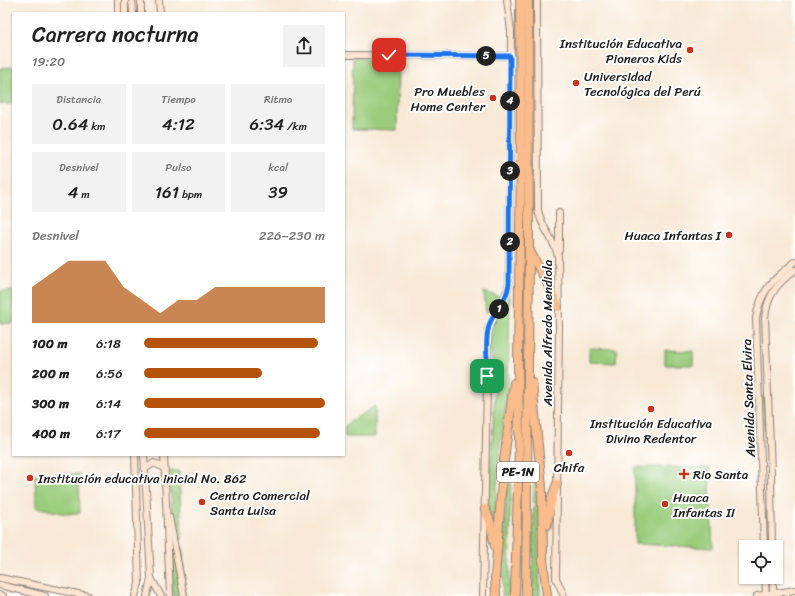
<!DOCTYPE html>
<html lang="es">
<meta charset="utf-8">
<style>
:root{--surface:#fff;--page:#f2f2f2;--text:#222;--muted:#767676;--accent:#b45309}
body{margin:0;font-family:Sriracha,sans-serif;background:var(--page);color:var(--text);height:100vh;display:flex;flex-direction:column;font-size:15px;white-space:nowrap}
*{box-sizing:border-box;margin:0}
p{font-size:13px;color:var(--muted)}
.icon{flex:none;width:22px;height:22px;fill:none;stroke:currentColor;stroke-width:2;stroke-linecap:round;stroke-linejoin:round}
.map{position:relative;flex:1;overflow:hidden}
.sheet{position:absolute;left:12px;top:12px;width:333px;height:444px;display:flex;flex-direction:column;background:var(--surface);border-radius:0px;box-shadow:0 1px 3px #0004}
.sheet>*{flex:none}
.buttons{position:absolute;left:739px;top:540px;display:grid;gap:8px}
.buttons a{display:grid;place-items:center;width:44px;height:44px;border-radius:0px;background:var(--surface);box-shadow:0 1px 3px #0004;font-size:20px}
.pin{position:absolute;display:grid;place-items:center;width:34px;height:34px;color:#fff;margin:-17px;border-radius:8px;box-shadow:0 2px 6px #0006}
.km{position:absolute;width:20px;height:20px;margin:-10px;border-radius:50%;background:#222;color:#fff;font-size:11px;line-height:20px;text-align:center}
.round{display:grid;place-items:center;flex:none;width:42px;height:42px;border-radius:0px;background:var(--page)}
.overview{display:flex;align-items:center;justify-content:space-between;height:68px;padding:0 20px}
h1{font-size:22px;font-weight:600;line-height:30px}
.metrics{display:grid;grid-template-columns:repeat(3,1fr);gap:6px;height:68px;padding:4px 20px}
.metrics div{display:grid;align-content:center;border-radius:0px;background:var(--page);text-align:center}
.metrics b{font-size:17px;font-weight:600}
.metrics small{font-size:11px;font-weight:400}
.metrics p{font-size:11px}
.chart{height:112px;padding:8px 20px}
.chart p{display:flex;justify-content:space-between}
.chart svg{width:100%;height:72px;margin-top:4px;fill:var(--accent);opacity:.7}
ul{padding:0 20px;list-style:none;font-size:13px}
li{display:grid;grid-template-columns:64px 48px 1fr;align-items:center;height:30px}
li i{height:10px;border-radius:5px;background:var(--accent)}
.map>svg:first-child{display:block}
.grass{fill:url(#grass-dots);stroke:#5b744c}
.green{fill:#9acc7b;stroke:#5b744c}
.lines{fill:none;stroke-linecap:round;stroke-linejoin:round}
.secondary-casing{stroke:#8a8279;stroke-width:8}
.highway-casing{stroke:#8a8279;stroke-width:10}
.secondary{stroke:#fde4d1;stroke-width:6}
.highway{stroke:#fabc8b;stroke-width:8}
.route-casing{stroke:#fff;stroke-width:8}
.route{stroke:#1a73e8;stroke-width:5}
.poi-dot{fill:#c8321e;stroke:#fff;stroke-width:1.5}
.labels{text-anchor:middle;stroke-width:4;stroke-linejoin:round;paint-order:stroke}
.shield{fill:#fff;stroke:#606060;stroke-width:1}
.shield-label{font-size:12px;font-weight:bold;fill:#1c1c1c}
.poi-label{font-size:13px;fill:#1c1c1c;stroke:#fff;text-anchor:start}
.street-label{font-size:13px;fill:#1c1c1c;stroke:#fff}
</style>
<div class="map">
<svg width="795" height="596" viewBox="0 0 795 596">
<defs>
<pattern id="grass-dots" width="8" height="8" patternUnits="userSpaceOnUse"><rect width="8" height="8" fill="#9acc7b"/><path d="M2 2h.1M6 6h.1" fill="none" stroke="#84af6a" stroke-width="1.8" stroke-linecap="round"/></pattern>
</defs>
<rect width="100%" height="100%" fill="#fff"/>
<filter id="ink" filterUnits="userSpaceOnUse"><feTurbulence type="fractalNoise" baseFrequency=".025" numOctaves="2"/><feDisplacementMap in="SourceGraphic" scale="8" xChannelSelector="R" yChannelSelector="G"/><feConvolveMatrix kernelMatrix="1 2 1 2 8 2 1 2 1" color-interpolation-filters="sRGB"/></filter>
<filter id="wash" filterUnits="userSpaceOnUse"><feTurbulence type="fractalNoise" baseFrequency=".012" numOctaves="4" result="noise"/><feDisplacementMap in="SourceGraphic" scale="16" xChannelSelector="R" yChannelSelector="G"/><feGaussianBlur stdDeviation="0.9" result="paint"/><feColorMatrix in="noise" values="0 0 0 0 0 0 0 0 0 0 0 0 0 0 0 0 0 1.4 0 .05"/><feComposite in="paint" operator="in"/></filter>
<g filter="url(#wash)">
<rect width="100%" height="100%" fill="#f8e9d6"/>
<g class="grass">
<polygon points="766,395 768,462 766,462 762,397"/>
<polygon points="170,471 179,471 182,539 179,540 173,539"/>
<polygon points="765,472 769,472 771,546 767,546"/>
<polygon points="537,474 540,596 532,596 534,475"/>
<polygon points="507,475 511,476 509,596 502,596"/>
<polygon points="172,548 183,548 184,596 173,596"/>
</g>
<g class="green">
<polygon points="353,58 398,59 397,130 352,129"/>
<polygon points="13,67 13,104 0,104 0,68"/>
<polygon points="0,291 13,291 13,323 0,324"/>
<polygon points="484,292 501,297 499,302 486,313"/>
<path d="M510,294L508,391L500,447L494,527L488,507L496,374C484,337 489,326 510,294Z"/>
<polygon points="589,348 617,349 616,363 589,362"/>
<polygon points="665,350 693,351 693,365 665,365"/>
<polygon points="375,406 375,437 345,437 345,427 348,423"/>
<polygon points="635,467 709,468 713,548 635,544"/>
<polygon points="79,474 80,513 66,514 36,507 35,475"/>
</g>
</g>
<g filter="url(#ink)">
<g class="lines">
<g class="secondary-casing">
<g id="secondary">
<polyline points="118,0 118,13"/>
<polyline points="125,0 125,13"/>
<polyline points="132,0 133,13"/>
<polyline points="141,0 141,13"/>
<polyline points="159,0 160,13"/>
<path d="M537,0L538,210C541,227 554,239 558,256L559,327L556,578L564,596"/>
<polyline points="344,55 510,56"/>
<polyline points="559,250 559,213"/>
<polyline points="135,455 139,584 135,596"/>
<polyline points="144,455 151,578 161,596"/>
<polyline points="164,455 170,596"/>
<polyline points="145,469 154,463 164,468"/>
<polyline points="169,517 184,596"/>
<path d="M764,547L756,318C761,289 773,280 795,262"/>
<path d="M772,547L771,471L765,318C767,296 777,283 795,270"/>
<polyline points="765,577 766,596"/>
<polyline points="773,577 773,596"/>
<polyline points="0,578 88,596"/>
<polyline points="0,585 45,596"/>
<polyline points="0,595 3,596"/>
<polyline points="147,596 151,578"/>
<path d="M483,596L488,330C494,313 506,302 509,284L511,31L507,0"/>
<polyline points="757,596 795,590"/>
</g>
</g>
<g class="highway-casing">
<g id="highway">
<path d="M530,251C539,270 551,287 558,307"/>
<polyline points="532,383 542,488 543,560 547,596"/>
<polyline points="485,509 490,521 495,546"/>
<polyline points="547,525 552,497 557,484"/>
<polyline points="496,596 495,578 503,468 514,383"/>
<polyline points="515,596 519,443 518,359 521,163 520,0"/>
<polyline points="526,596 529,249 528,0"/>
</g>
</g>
<use href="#secondary" class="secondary"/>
<use href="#highway" class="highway"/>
</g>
</g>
<g class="lines" filter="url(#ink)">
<g class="route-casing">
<path id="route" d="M389,55L510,56L509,284C506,303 496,308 490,323C484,339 488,360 487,376"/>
</g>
<use href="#route" class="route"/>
</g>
<g class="poi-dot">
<circle cx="690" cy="50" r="4"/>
<circle cx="576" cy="83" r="4"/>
<circle cx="493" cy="98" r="4"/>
<circle cx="729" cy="235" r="4"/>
<circle cx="651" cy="409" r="4"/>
<circle cx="569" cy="453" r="4"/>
<path d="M682 468h4v4h4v4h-4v4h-4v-4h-4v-4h4z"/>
<circle cx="30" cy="478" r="4"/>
<circle cx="202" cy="502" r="4"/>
<circle cx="665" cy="504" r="4"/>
</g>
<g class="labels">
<rect class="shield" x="497" y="462" width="42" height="20" rx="3"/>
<g class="shield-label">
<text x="518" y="476">PE-1N</text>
</g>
<g class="poi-label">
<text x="682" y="48" text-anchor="end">Institución Educativa<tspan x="682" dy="15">Pioneros Kids</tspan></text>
<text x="584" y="81">Universidad<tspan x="584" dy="15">Tecnológica del Perú</tspan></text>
<text x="485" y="96" text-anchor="end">Pro Muebles<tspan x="485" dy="15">Home Center</tspan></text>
<text x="721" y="240" text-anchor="end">Huaca Infantas I</text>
<text x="651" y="428" text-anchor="middle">Institución Educativa<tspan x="651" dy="15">Divino Redentor</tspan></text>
<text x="569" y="472" text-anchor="middle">Chifa</text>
<text x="693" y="479">Rio Santa</text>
<text x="38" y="483">Institución educativa inicial No. 862</text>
<text x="210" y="500">Centro Comercial<tspan x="210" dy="15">Santa Luisa</tspan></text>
<text x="673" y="502">Huaca<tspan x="673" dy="15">Infantas II</tspan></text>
</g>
<g class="street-label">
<text transform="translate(547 333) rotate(-90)" y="5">Avenida Alfredo Mendiola</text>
<text transform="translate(748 398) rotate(-92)" y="5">Avenida Santa Elvira</text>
</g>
</g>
</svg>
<div class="buttons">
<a><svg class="icon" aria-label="locate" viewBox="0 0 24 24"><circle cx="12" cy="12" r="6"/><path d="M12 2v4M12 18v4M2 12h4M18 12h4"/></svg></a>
</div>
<div class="pin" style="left:487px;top:376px;background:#1e9e55"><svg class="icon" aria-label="arrive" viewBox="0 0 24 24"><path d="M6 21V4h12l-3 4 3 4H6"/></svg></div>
<div class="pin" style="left:389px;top:55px;background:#d93025"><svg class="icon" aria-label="check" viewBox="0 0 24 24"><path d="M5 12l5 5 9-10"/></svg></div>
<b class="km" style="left:499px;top:309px">1</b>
<b class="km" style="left:510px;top:242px">2</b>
<b class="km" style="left:510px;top:171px">3</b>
<b class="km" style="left:510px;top:101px">4</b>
<b class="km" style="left:486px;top:56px">5</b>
<section class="sheet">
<div class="overview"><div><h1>Carrera nocturna</h1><p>19:20</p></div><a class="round"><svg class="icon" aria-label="share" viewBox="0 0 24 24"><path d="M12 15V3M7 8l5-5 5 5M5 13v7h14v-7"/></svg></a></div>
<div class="metrics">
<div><p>Distancia</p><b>0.64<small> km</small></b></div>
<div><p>Tiempo</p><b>4:12</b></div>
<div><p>Ritmo</p><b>6:34<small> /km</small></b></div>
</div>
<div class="metrics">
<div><p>Desnivel</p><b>4<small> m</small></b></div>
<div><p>Pulso</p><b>161<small> bpm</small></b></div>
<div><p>kcal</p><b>39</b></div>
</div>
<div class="chart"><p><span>Desnivel</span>226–230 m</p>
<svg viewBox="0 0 160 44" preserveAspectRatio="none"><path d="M0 44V22L10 14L20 6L30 6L40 6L50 22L60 30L70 38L80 30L90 30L100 22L110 22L120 22L130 22L140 22L150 22L160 22V44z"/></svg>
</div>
<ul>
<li><b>100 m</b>6:18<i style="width:96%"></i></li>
<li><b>200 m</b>6:56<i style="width:65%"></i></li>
<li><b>300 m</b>6:14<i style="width:100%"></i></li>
<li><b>400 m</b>6:17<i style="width:97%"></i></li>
</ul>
</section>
</div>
